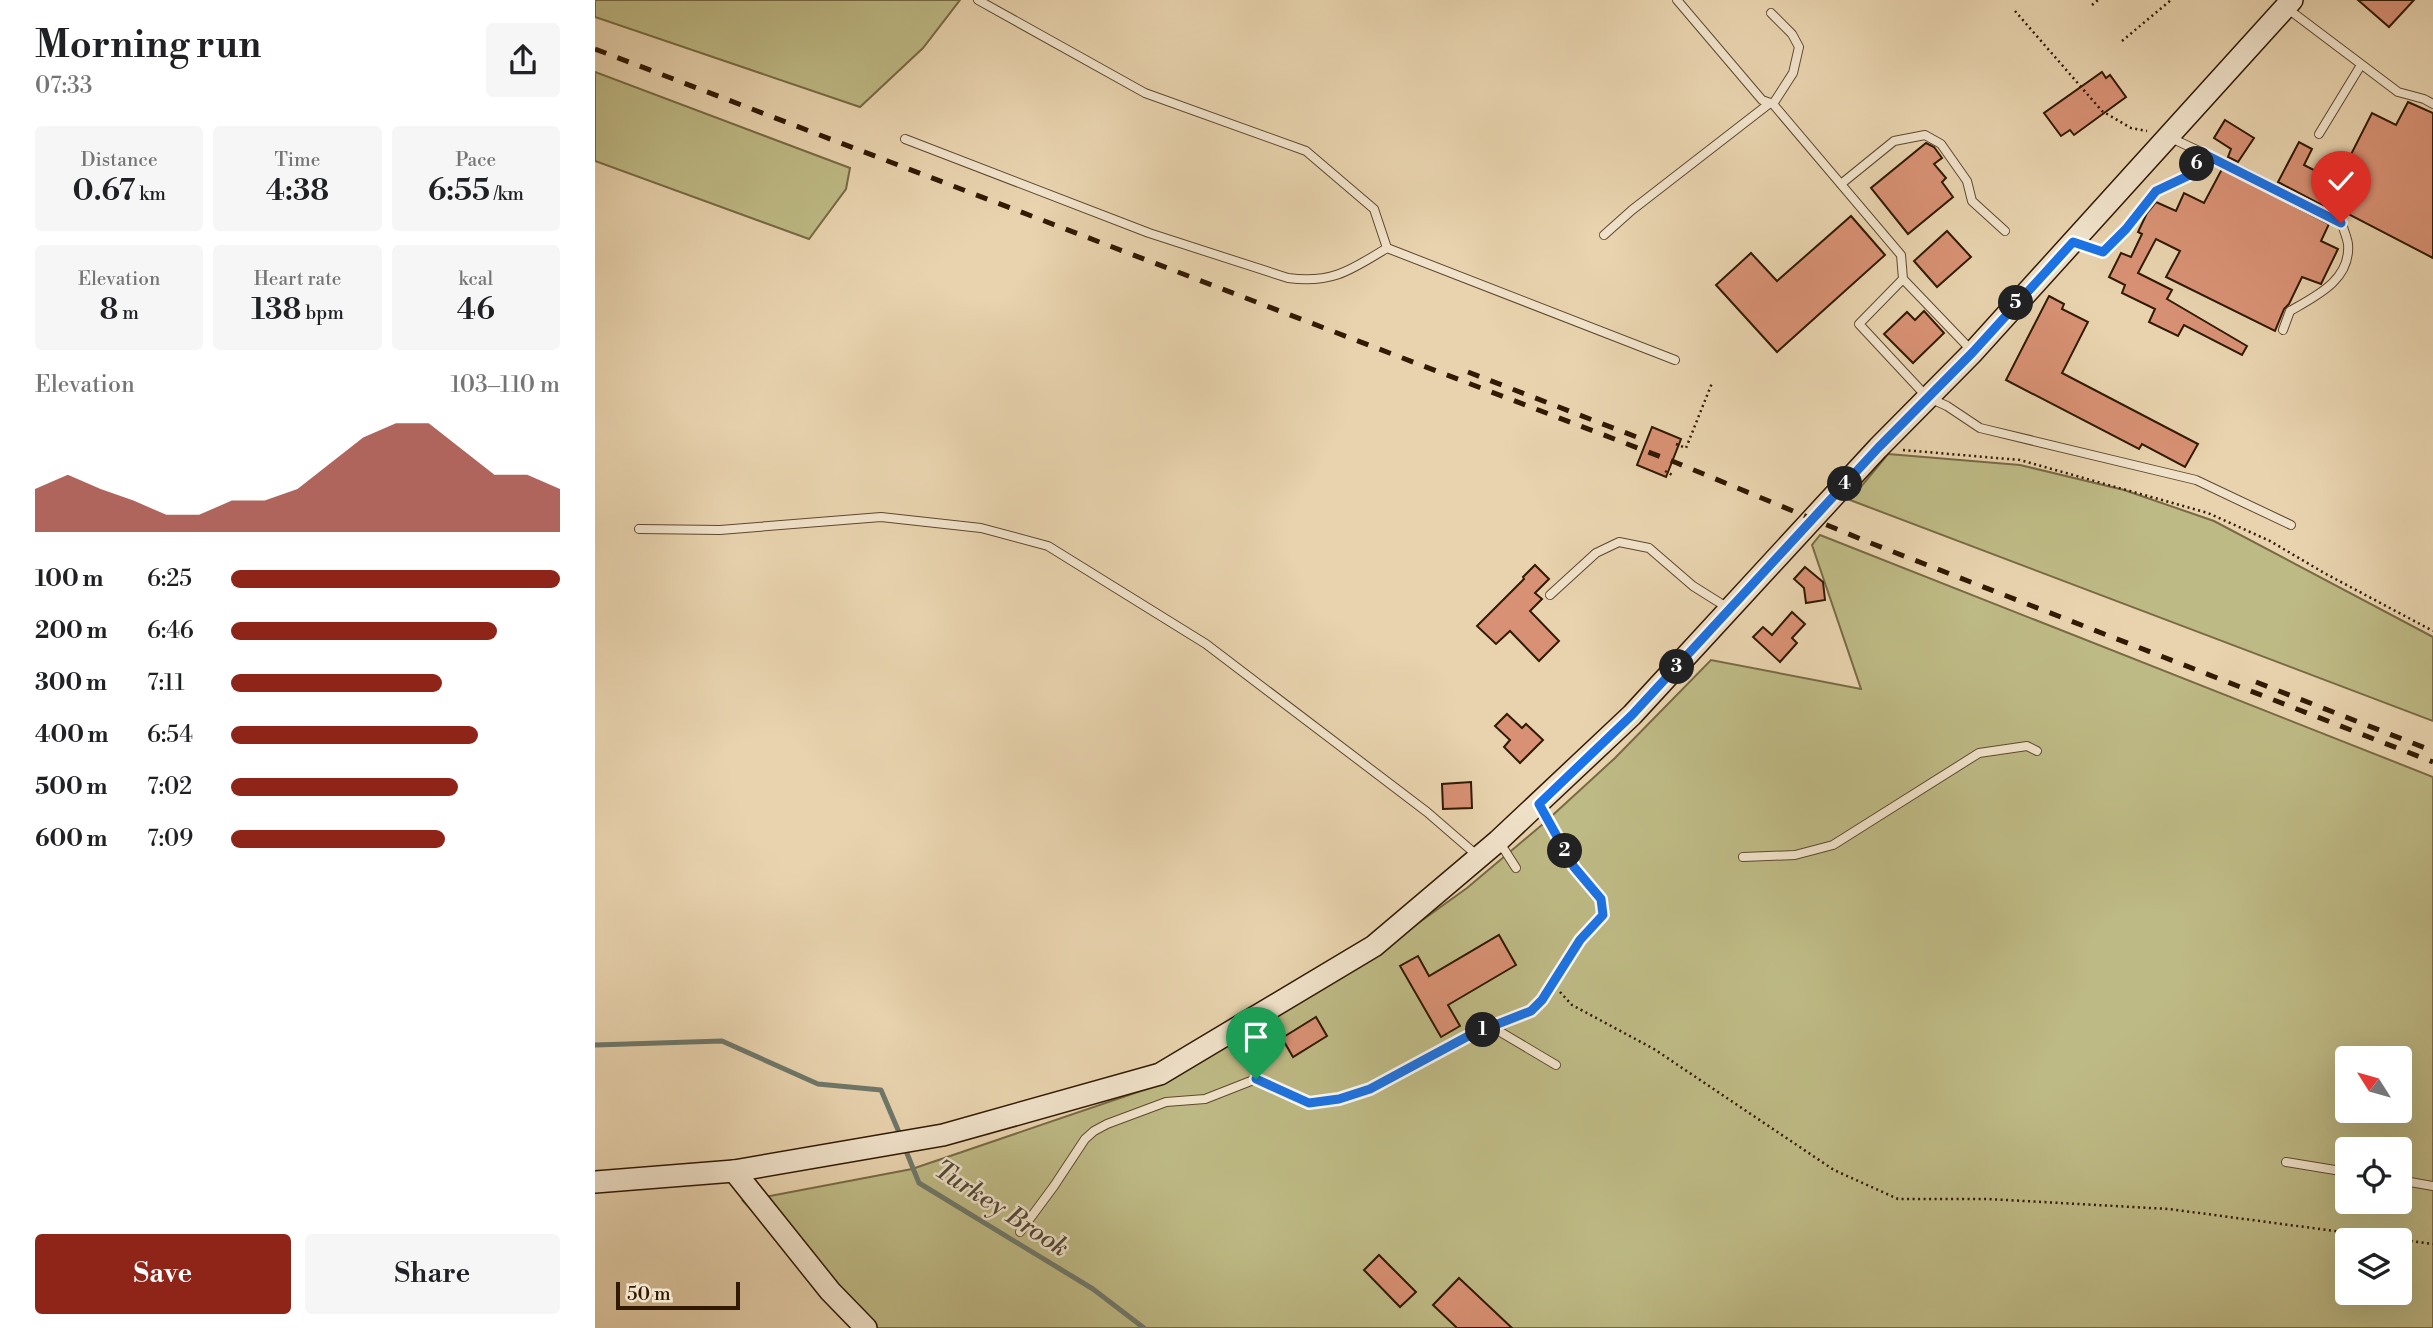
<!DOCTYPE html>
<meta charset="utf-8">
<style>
:root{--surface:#fff;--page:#f6f6f6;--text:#202124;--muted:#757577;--accent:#8f2418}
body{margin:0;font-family:"Libre Bodoni",serif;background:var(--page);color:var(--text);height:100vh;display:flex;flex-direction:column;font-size:26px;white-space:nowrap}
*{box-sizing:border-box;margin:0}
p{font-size:23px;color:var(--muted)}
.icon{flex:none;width:38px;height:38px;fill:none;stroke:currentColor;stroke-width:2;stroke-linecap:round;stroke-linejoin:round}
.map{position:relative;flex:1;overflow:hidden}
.side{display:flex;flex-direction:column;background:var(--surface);width:595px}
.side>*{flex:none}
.needle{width:46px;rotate:307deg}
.fabs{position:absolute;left:1740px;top:1046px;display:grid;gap:14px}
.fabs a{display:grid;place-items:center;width:77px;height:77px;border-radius:7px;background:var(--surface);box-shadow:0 7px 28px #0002;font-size:35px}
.scale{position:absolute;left:21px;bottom:18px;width:124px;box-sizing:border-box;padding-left:7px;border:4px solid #311902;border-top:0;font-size:19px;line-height:24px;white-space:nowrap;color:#311902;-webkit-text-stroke:5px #f0e2ca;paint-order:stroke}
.pin{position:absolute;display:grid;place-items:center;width:60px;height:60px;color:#fff;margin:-72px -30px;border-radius:50% 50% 50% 0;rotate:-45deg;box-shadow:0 0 7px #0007}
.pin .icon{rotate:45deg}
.km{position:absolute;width:35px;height:35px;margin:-18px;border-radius:50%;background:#222;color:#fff;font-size:19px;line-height:35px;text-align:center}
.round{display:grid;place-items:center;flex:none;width:74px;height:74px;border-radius:7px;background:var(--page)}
.head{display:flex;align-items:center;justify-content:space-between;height:119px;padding:0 35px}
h1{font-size:38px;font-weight:600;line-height:52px}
.stats{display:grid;grid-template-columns:repeat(3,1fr);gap:10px;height:119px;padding:7px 35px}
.stats div{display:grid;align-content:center;border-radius:7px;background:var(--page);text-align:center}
.stats b{font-size:30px;font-weight:600}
.stats small{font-size:19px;font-weight:400}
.stats p{font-size:19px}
.chart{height:196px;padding:14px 35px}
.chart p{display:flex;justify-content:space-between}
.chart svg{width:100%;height:126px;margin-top:7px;fill:var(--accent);opacity:.7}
.cta{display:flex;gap:14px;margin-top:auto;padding:14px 35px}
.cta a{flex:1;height:80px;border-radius:7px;background:var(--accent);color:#fff;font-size:28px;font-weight:600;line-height:80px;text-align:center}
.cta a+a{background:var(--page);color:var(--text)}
ul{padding:0 35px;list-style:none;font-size:23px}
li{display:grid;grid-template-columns:112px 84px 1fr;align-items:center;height:52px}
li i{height:18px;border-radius:9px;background:var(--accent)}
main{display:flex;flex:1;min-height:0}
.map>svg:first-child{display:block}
.green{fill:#beba85;stroke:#786a44;stroke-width:2;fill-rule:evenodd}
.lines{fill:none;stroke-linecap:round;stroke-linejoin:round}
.stream{stroke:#6f786a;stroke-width:5}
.building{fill:#d89174;stroke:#311902;stroke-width:2}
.lane-casing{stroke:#5f482d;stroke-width:10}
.secondary-casing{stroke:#311902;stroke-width:24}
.path{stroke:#311902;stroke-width:2.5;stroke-dasharray:2 3.5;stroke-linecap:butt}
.lane{stroke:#f0e2ca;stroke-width:8}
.secondary{stroke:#f0e2ca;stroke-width:21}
.rail{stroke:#311902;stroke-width:5;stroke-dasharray:12 12;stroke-linecap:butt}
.route-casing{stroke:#fff;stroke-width:14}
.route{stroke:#1a73e8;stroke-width:9}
.labels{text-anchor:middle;stroke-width:5;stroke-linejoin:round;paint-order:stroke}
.water-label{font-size:26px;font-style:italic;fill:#504836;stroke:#f0e2ca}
</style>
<main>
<section class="side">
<div class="head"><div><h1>Morning run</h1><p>07:33</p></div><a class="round"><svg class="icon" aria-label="share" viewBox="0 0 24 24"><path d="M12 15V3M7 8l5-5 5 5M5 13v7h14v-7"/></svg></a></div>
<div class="stats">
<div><p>Distance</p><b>0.67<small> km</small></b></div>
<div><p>Time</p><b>4:38</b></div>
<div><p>Pace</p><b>6:55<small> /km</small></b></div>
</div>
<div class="stats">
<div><p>Elevation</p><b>8<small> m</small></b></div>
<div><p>Heart rate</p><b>138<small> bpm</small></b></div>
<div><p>kcal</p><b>46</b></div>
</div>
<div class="chart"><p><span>Elevation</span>103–110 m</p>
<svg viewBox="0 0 160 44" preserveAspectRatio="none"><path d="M0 44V29L10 24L20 29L30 33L40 38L50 38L60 33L70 33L80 29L90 20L100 11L110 6L120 6L130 15L140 24L150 24L160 29V44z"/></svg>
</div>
<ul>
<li><b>100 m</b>6:25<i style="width:100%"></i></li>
<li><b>200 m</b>6:46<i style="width:81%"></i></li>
<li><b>300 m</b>7:11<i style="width:64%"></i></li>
<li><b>400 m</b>6:54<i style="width:75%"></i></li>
<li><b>500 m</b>7:02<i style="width:69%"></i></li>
<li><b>600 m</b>7:09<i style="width:65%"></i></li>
</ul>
<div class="cta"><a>Save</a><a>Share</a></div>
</section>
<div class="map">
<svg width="1838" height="1328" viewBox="0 0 1838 1328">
<rect width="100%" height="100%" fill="#e8d3ae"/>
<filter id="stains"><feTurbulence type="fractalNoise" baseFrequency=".00286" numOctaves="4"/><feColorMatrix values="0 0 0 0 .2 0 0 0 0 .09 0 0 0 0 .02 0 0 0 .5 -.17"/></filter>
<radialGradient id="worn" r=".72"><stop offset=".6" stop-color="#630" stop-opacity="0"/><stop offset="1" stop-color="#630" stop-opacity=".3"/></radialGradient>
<g class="green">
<polygon points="0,0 365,0 328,48 265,107 0,17"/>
<polygon points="0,72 255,168 251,189 214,239 0,161"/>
<polygon points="1293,454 1425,465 1529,490 1619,521 1838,637 1838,721 1255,500"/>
<path d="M1225,535L1838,777V1328H268L148,1201L317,1169L572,1082L783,952L872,888L948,824L1020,758L1116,660L1266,689L1217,545ZM1752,1059H1804V1111H1752ZM1752,1150H1804V1202H1752ZM1752,1241H1804V1293H1752Z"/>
</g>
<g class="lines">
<g class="stream">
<polyline points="0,1045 127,1041 223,1084 286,1090 306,1137"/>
<polyline points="309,1146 324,1183 498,1289 549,1328"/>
</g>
</g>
<g class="building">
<polygon points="1763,0 1819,0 1794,27"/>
<polygon points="1507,72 1511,78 1515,75 1531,97 1479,135 1475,130 1466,136 1449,113"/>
<polygon points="1813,102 1838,113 1838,258 1742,208 1740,212 1683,182 1704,142 1717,149 1709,165 1742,182 1777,113 1801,125"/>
<polygon points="1630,120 1659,138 1643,162 1633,157 1636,149 1619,138"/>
<polygon points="1331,143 1339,147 1347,158 1339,164 1351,178 1347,182 1358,197 1313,234 1276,188"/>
<polygon points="1627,169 1734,224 1726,241 1743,249 1726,284 1707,277 1694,304 1689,309 1680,331 1571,277 1585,251 1561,239 1543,273 1577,290 1572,299 1652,346 1647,355 1589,325 1583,336 1554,322 1560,309 1527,293 1530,285 1514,277 1526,253 1536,257 1547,234 1543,232 1552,213 1561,202 1581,211 1589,193 1609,203"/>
<polygon points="1256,216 1290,255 1182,352 1121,285 1156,253 1182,281"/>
<polygon points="1352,231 1376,257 1342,287 1319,261"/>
<polygon points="1454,296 1469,304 1467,309 1493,322 1467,373 1603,444 1590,467 1547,444 1544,449 1411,380"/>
<polygon points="1329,311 1349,333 1318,363 1289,334 1312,312 1320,320"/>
<polygon points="1057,427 1086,439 1071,477 1042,465"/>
<polygon points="940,565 954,579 940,593 947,599 935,611 964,641 944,661 915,631 901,644 882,626 929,579 928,577"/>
<polygon points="1210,567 1228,582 1230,600 1211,603 1209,588 1199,579"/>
<polygon points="1197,612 1210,624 1197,638 1202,643 1185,662 1158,637 1168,627 1177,635"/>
<polygon points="912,714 927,728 931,724 948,740 925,763 909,747 915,740 900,726"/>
<polygon points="876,782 877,808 848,809 847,784"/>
<polygon points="904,935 921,965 853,1005 865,1026 846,1037 805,966 823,956 834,976"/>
<polygon points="721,1017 732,1036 698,1057 687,1038"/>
<polygon points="784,1255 821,1292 805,1307 769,1270"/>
<polygon points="864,1278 917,1328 862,1328 838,1305"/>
</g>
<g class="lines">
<g class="lane-casing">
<g id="lane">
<polyline points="383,0 550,93 711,151 779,209 792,248 1080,360"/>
<polyline points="1082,0 1167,100 1178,104 1306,255 1308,279 1378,352"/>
<polyline points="1693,9 1803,92 1829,99 1838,104"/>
<polyline points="1176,13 1197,34 1204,47 1198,73 1178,104"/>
<polyline points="1724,134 1766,65"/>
<path d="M1576,138L1649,172L1747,223C1748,229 1752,237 1753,244C1756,280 1721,296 1695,311L1688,330"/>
<path d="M310,139L554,233L693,278C737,284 756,270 792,248"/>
<polyline points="1246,184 1299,141 1330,135 1346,144 1372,181 1377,201 1410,231"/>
<polyline points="1009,235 1037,210 1175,103"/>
<polyline points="1480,243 1508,252 1531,229 1561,191 1597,175 1607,153"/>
<polyline points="1308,279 1264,324 1332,397 1352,406 1385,428 1601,480 1696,525"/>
<polyline points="44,529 125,530 286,517 386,528 453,546 611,644 832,812 884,857"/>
<polyline points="955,595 1001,553 1024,542 1054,548 1098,586 1133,608"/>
<polyline points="905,843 921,868"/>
<polyline points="1148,857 1200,855 1238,845 1384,753 1432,746 1442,751"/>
<polyline points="897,1027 961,1065"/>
<polyline points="1691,1162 1752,1172"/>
<polyline points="1804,1180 1838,1186"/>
<polyline points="425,1232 459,1186 490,1139 499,1131 512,1124 571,1102 610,1099 661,1079 714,1103 744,1099 775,1089 877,1034 936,1011 947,1000 958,982"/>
</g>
</g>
<g class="secondary-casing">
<g id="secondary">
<polyline points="139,1171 235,1291 271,1328"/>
<polyline points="0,1182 139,1171 348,1135 565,1074 779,946 903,841 1037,715 1283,448 1378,352 1697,0"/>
</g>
</g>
<g class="path">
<polyline points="1497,5 1503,0"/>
<polyline points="1420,11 1507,111 1536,128 1552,131"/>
<polyline points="1527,41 1576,0"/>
<polyline points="1081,444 1091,448 1117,383"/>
<polyline points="1308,450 1425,460 1613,513 1675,541 1731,574 1838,631"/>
<polyline points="1070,471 1079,476"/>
<polyline points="953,821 979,867 1006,899 1008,915 985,940 965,973"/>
<polyline points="965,992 977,1005 1059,1049 1239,1170 1303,1199 1393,1199 1574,1209 1838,1244"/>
</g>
<use href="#lane" class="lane"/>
<use href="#secondary" class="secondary"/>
<g class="rail">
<polyline points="0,49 1082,463 1273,542 1838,762"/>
<polyline points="873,372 1052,441"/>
<polyline points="1661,682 1838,751"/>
</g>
</g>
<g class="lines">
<g class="route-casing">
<polyline id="route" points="661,1079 714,1103 744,1099 775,1089 877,1034 936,1011 947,1000 985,940 1008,915 1006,899 979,867 944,804 1037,715 1283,448 1378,352 1478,242 1508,252 1531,229 1561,191 1597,174 1607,153 1746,223"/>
</g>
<use href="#route" class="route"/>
</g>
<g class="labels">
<g class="water-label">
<text transform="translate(407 1208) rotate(33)" y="9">Turkey Brook</text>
</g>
</g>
<rect width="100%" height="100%" filter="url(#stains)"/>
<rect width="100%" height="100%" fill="url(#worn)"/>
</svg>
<div class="fabs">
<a><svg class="needle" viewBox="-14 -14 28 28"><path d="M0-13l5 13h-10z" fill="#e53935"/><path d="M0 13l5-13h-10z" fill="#757577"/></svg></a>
<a><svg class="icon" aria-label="locate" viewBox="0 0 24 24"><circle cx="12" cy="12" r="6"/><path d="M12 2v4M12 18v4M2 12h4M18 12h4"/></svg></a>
<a><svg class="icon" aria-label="layers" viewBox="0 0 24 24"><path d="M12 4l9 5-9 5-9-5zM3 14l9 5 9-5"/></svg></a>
</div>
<div class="scale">50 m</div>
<div class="pin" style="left:661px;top:1079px;background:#1e9e55"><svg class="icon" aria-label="arrive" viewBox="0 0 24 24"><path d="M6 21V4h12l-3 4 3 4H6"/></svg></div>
<div class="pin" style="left:1746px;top:223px;background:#d93025"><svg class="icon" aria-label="check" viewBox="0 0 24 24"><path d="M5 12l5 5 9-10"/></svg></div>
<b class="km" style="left:888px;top:1030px">1</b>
<b class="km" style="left:970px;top:851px">2</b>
<b class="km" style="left:1082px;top:667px">3</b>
<b class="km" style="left:1250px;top:484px">4</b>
<b class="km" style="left:1421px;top:303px">5</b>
<b class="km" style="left:1602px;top:164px">6</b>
</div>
</main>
